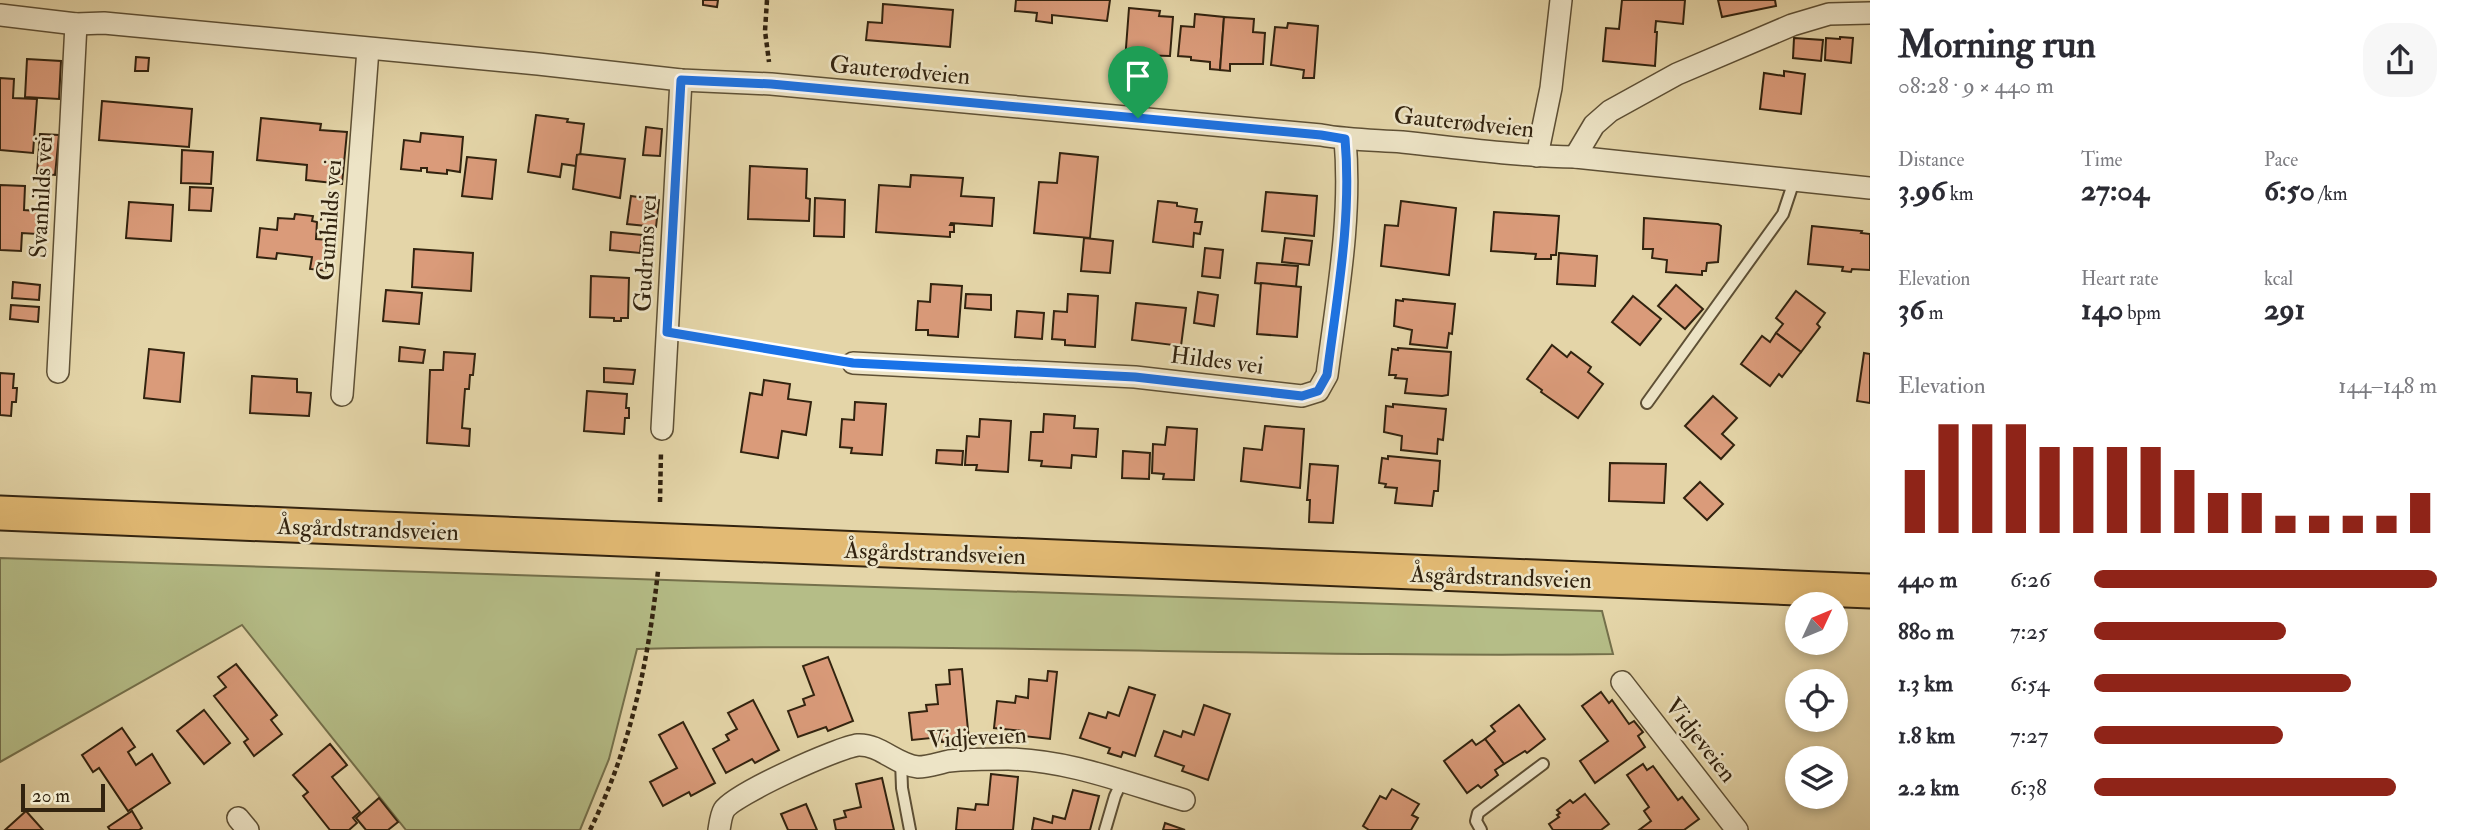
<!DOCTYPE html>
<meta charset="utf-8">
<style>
:root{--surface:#fff;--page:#f7f7f7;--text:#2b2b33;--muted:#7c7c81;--accent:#8f2418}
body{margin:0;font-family:"IM FELL Double Pica",serif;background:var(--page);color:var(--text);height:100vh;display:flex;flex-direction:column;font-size:26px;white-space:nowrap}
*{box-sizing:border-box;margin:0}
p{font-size:23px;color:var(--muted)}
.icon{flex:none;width:38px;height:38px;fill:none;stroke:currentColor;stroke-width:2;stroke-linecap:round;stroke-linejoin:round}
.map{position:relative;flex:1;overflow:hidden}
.panel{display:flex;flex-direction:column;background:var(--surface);width:595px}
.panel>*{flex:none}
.needle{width:46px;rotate:46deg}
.fabs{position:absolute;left:1785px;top:592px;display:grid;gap:14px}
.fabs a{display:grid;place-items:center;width:63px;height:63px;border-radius:50%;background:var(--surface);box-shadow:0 4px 10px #0003;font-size:35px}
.scale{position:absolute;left:21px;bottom:18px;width:84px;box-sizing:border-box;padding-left:7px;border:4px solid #32230f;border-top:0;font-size:19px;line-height:24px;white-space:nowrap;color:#32230f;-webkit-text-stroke:5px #ede4c6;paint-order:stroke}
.pin{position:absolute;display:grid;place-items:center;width:60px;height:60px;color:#fff;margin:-72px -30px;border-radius:50% 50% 50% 0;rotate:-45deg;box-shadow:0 0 7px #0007}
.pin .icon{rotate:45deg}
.round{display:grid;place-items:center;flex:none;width:74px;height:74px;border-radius:28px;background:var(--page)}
.overview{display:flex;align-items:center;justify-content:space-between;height:119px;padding:0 28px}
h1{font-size:38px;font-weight:700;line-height:52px}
.metrics{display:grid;grid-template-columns:repeat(3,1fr);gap:10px;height:119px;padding:7px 28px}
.metrics div{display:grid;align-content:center}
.metrics b{font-size:30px;font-weight:700}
.metrics small{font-size:19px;font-weight:400}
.metrics p{font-size:19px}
.chart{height:196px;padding:14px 28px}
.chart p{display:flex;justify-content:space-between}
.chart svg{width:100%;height:126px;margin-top:7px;stroke:var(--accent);stroke-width:6}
ul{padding:0 28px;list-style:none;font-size:23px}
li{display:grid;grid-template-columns:112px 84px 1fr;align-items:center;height:52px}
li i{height:18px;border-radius:9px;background:var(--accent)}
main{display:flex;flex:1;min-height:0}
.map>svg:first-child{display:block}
.green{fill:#b5bd87;stroke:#74704b;stroke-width:2}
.building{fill:#da9b7a;stroke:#32230f;stroke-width:2}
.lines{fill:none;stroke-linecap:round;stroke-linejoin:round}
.service-casing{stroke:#5e5035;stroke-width:14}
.minor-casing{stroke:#5e5035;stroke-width:24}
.primary-casing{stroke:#32230f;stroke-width:37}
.path{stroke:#32230f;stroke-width:4.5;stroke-dasharray:5 3.5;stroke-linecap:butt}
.service{stroke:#ede4c6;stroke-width:10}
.minor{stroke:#ede4c6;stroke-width:21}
.primary{stroke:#e2ba74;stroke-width:33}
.route-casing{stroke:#fff;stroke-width:14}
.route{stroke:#1a73e8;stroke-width:9}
.labels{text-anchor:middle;stroke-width:5;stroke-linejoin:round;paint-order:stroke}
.street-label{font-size:24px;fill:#32230f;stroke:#ede4c6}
</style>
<main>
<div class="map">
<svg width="1870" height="830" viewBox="0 0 1870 830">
<rect width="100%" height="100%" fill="#e4d5a8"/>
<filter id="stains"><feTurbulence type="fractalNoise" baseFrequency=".00286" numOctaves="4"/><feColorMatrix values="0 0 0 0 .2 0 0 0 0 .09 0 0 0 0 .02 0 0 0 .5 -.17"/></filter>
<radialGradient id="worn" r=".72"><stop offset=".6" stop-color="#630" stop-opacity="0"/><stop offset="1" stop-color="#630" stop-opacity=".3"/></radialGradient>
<path class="green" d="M0,558L1602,611L1613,654C1288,658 962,642 637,649L609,759L580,830H406L242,625L0,762Z"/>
<g class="building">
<polygon points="703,0 718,0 717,7 703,5"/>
<polygon points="1016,0 1110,0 1107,21 1052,15 1052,23 1036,21 1037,13 1015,11"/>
<polygon points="1622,0 1685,0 1683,24 1656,21 1655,32 1657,32 1655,66 1603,61 1606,28 1619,29"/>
<polygon points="1718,0 1775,0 1776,6 1722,17"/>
<polygon points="883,4 953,10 950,47 866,40 868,22 882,23"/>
<polygon points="1129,8 1160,11 1159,16 1173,17 1170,56 1136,55 1135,62 1125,61"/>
<polygon points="1195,14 1224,17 1220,70 1210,69 1210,62 1191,60 1191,57 1178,56 1181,26 1194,27"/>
<polygon points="1224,17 1254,19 1253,32 1265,33 1263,64 1230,64 1230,71 1220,70"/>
<polygon points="1288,23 1318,26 1314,78 1303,78 1304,70 1271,65 1275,27 1287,28"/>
<polygon points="1840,37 1853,38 1851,63 1825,60 1826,38 1840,39"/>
<polygon points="1794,38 1823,40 1821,61 1793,58"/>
<polygon points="136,57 149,58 148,71 135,71"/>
<polygon points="27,59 61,61 59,99 25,97"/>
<polygon points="1784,71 1805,74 1801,114 1760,109 1764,73 1784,76"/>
<polygon points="0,78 14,79 13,98 37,99 33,153 0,150"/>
<polygon points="102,101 192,109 189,147 99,140"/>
<polygon points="536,115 568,119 567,122 584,124 580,156 577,155 576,166 562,164 560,177 528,172"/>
<polygon points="261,118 321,124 320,130 347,132 342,184 306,180 307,165 257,160"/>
<polygon points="646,127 662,129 660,156 643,155"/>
<polygon points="421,133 463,137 460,172 447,170 447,174 427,172 427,168 421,168 421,171 401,169 404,140 420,142"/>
<polygon points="40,134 59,135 55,175 37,173"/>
<polygon points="182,150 213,152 211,184 181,183"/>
<polygon points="1060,153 1098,157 1090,238 1034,233 1039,182 1057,183"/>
<polygon points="580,154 625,159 620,198 573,189 577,155"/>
<polygon points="467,157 496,160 492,199 462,196"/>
<polygon points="750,166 807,169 806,198 810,199 809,221 748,219"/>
<polygon points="911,175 963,178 961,196 994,198 992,226 951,223 950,225 954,225 954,232 950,232 950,237 876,232 879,185 910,187"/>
<polygon points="0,185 25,186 24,210 38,211 37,234 22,233 21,251 0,250"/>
<polygon points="190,187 213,188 211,211 189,210"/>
<polygon points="1266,192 1317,196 1314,236 1262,231"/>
<polygon points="631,196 659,200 656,227 627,224"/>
<polygon points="815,198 845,200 844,237 814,236"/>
<polygon points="1158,201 1177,203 1177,206 1197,209 1195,222 1202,222 1200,234 1194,233 1193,247 1153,242"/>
<polygon points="1401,201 1456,208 1449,275 1381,266 1385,225 1398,226"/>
<polygon points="129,202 173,205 171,241 126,238"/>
<polygon points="1494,212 1559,216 1556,255 1551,255 1551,259 1535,259 1536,254 1491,251"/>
<polygon points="295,214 313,216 312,221 317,222 316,239 330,240 327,271 310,269 312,257 277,253 276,259 257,257 260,228 277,230 278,218 294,219"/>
<polygon points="1644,218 1718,224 1721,226 1718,262 1707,263 1706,271 1702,271 1702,275 1666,272 1667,260 1652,258 1653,249 1643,249"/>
<polygon points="1812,226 1862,231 1861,233 1870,234 1870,270 1852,269 1851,272 1842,271 1843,267 1808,264"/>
<polygon points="611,232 642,235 640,253 610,250"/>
<polygon points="1084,238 1113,241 1110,273 1081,271"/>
<polygon points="1285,238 1312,241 1309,265 1282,262"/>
<polygon points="1205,248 1223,250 1220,278 1202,276"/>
<polygon points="414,249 473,253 471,291 412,287"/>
<polygon points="1559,253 1597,256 1595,286 1557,284"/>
<polygon points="1257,263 1298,266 1296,287 1255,283"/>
<polygon points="591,276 629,278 628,318 621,318 621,321 614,321 614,318 590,317"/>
<polygon points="13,282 40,285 39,300 12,298"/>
<polygon points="1261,283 1301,287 1297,337 1257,334"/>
<polygon points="931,284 962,286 958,337 928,335 928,330 916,330 918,301 930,302"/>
<polygon points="1676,285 1703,309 1685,329 1658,306"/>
<polygon points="386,290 422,293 419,324 383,321"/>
<polygon points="1796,291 1825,313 1817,324 1820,327 1801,352 1776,333 1783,324 1776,318"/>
<polygon points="1198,292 1218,295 1214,326 1194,323"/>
<polygon points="966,294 991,295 991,310 965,308"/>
<polygon points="1068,294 1098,296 1095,347 1065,345 1065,340 1052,339 1054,311 1067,312"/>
<polygon points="1633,296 1661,319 1640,345 1612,322"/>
<polygon points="1403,299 1455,304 1452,334 1449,333 1447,348 1410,344 1412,330 1394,326 1396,300 1403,301"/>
<polygon points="1136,303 1186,308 1181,346 1132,340"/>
<polygon points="11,305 39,307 38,322 10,319"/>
<polygon points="1017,311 1044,313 1042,339 1015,337"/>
<polygon points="1776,333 1801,352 1782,377 1779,374 1770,386 1741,364 1762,336 1770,342"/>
<polygon points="1552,345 1567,357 1571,352 1591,367 1588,372 1603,384 1578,418 1541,392 1542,390 1527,379"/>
<polygon points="400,347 425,350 423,363 399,361"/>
<polygon points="1398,348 1451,352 1448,395 1442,396 1405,393 1407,379 1395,378 1396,375 1389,375 1392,349 1398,350"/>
<polygon points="149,349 184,353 180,402 144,398"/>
<polygon points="444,352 475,354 473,375 470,375 469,389 465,389 462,428 470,429 469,446 427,443 430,370 443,370"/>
<polygon points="1864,353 1870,354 1870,403 1857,401"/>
<polygon points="604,368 635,370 633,384 604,382"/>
<polygon points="0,373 14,374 13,388 17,388 16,402 12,402 11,416 0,415"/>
<polygon points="252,376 297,379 297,392 311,393 309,416 250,413"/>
<polygon points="764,380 790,384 788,399 811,402 806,435 782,431 778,458 741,452 750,393 762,395"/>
<polygon points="587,391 627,394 626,408 629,408 629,418 625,418 624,434 584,431"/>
<polygon points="1713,396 1737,418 1722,434 1734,445 1721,459 1685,426"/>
<polygon points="855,402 886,404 882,455 851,453 852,448 840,447 842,419 854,420"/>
<polygon points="1393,404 1446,409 1443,440 1438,439 1437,454 1401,450 1402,436 1384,432 1386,406 1393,407"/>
<polygon points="1044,414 1075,416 1074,428 1098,429 1096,457 1072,455 1071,468 1041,466 1042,461 1029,460 1031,432 1043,432"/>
<polygon points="980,419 1011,421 1008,472 976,470 977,465 965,465 967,436 979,437"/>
<polygon points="1265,426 1304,429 1300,488 1241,481 1244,448 1262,450"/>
<polygon points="1167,427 1197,429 1194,480 1163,479 1164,474 1152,473 1153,444 1165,445"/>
<polygon points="937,450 963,451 962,465 936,463"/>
<polygon points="1123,451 1150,453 1149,479 1122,478"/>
<polygon points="1388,456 1440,461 1438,491 1434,491 1432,506 1395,503 1397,488 1385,487 1386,484 1379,483 1382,458 1388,459"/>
<polygon points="1610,463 1666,464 1664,503 1609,501"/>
<polygon points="1310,464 1338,466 1333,523 1309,522 1310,500 1307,500"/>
<polygon points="1700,482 1723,504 1707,520 1684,498"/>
<polygon points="828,657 853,721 828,731 826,727 798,737 788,711 805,705 803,699 814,695 803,666"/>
<polygon points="236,664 277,715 271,720 282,734 254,756 244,742 248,739 214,696 226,687 218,677"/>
<polygon points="962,669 969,740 942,742 941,737 912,740 909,713 927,711 926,705 938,704 936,685 950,684 949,670"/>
<polygon points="1048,671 1057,672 1050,739 1023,736 1024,731 994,728 997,701 1015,703 1016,696 1028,698 1029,679 1047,681"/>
<polygon points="1129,687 1155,695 1135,756 1123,752 1121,757 1108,753 1110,748 1080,738 1089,713 1106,718 1108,712 1119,716"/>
<polygon points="1601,692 1609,703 1612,700 1629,724 1634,721 1643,732 1638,736 1645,747 1595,783 1580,761 1608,741 1582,706"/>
<polygon points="753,700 779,750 755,763 752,759 726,773 713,749 729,740 726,735 737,729 728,713"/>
<polygon points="1204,705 1230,714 1208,780 1182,771 1184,766 1155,756 1164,731 1181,737 1183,731 1194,735"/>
<polygon points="1519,705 1545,739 1527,753 1525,751 1504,764 1485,739 1495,731 1491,726"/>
<polygon points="204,710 230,743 204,764 177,731"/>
<polygon points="683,722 715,783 691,796 689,792 663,806 650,782 677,768 659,735"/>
<polygon points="122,728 135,747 128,752 136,765 152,754 170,783 128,811 99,768 93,772 82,755"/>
<polygon points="1485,739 1504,764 1495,770 1498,775 1481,788 1478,785 1467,793 1444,761 1472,740 1476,745"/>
<polygon points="330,744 347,765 332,777 360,812 353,818 357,823 349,830 330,830 303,796 308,792 293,775"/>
<polygon points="1643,764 1647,770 1653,766 1678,800 1682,797 1699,819 1684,830 1639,830 1651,821 1644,811 1649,807 1627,775"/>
<polygon points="991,774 1018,777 1013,830 956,830 958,808 975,810 976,804 988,805"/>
<polygon points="882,778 894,830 836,830 834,820 846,817 844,811 861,807 856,784"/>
<polygon points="1392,789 1419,804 1412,815 1418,818 1411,830 1369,830 1363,826 1380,796 1386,799"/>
<polygon points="1073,790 1099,796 1090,830 1032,830 1034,818 1052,823 1053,816 1065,819"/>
<polygon points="1585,794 1609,824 1601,830 1553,830 1549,824 1559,817 1557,815 1560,813 1557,810 1570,800 1573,803"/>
<polygon points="379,798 398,822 388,830 366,830 356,818"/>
<polygon points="806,804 817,830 788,830 781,814"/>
<polygon points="26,811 43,830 5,830"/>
<polygon points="132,811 142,828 139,830 110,830 108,827"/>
<polygon points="1165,823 1185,830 1163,830"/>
</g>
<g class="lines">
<g class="service-casing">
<g id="service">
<polyline points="1647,403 1783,214 1794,181"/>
<polyline points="901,761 902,788 910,830"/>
<polyline points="1105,830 1115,796 1122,781"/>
<polyline points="1481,830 1476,821 1478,813 1543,764"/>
</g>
</g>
<g class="minor-casing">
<g id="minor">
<path d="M0,15L76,24L104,23L538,64L681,80L771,84L1321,135C1348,140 1375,140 1402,142C1460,148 1517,156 1575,157L1870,188"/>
<polyline points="1537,156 1551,88 1561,0"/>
<polyline points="1575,157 1594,125 1610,111 1677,74 1792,25 1829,14 1870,13"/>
<path d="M853,363L1135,377L1302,396L1318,391L1327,375C1337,297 1352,218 1345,139"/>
<polyline points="58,372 76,24"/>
<polyline points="342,395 368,49"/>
<polyline points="662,429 681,80"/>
<polyline points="1622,682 1737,830"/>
<polyline points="238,818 248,830"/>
<path d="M719,830C720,824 721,815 724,810C734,794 839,747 858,745C880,744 896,765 918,767C928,767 939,763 949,761C968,759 989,759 1008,759C1069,760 1126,783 1184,800"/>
</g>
</g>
<g class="primary-casing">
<polyline id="primary" points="0,513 1870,591"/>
</g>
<g class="path">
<polyline points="767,0 765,31 769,62"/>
<polyline points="688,335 832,360"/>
<polyline points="660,502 661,451"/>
<path d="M590,830C631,747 648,663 658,571"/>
</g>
<use href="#service" class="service"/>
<use href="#minor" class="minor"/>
<use href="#primary" class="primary"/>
</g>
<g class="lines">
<g class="route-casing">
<path id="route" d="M681,80L771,84L1321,135L1345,139C1352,218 1337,297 1327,375L1318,391L1302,396L1135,377L853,363L667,332Z"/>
</g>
<use href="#route" class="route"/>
</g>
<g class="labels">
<g class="street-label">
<text transform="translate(900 70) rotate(5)" y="8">Gauterødveien</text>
<text transform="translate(1464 122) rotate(6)" y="8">Gauterødveien</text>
<text transform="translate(41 197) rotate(-87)" y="8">Svanhilds vei</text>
<text transform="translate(329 220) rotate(-86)" y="8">Gunhilds vei</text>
<text transform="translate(645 253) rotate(-87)" y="8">Gudruns vei</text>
<text transform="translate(1217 360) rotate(7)" y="8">Hildes vei</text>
<text transform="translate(368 529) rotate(2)" y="8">Åsgårdstrandsveien</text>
<text transform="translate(935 553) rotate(2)" y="8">Åsgårdstrandsveien</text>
<text transform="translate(1501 577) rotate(2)" y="8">Åsgårdstrandsveien</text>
<text transform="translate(977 737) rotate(-3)" y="8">Vidjeveien</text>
<text transform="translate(1701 740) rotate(52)" y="8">Vidjeveien</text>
</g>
</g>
<rect width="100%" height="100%" filter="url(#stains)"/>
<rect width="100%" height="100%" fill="url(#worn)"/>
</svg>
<div class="fabs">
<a><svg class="needle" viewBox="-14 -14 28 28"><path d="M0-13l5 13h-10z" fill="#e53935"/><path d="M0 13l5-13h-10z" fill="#7c7c81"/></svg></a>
<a><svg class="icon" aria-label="locate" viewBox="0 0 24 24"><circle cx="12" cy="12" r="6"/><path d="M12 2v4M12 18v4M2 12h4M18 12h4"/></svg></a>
<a><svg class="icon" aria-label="layers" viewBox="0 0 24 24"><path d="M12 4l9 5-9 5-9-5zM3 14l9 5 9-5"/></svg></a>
</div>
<div class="scale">20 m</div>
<div class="pin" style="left:1138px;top:118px;background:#1e9e55"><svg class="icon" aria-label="arrive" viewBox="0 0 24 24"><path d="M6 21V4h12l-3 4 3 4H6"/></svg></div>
</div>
<section class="panel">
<div class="overview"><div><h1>Morning run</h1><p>08:28 · 9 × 440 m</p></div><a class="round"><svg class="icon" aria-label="share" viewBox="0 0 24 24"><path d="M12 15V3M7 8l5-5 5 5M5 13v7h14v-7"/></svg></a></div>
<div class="metrics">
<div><p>Distance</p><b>3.96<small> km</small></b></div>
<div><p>Time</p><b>27:04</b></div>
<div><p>Pace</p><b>6:50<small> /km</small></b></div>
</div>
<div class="metrics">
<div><p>Elevation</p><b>36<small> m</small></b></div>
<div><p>Heart rate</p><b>140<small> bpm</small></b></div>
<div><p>kcal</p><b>291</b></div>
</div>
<div class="chart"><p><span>Elevation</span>144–148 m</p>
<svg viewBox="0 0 160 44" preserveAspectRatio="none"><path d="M5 44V22M15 44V6M25 44V6M35 44V6M45 44V14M55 44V14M65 44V14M75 44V14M85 44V22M95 44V30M105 44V30M115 44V38M125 44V38M135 44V38M145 44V38M155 44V30"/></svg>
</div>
<ul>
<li><b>440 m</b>6:26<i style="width:100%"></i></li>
<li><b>880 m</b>7:25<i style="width:56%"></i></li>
<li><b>1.3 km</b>6:54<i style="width:75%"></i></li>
<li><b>1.8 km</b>7:27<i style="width:55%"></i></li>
<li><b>2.2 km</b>6:38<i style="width:88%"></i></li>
</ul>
</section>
</main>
